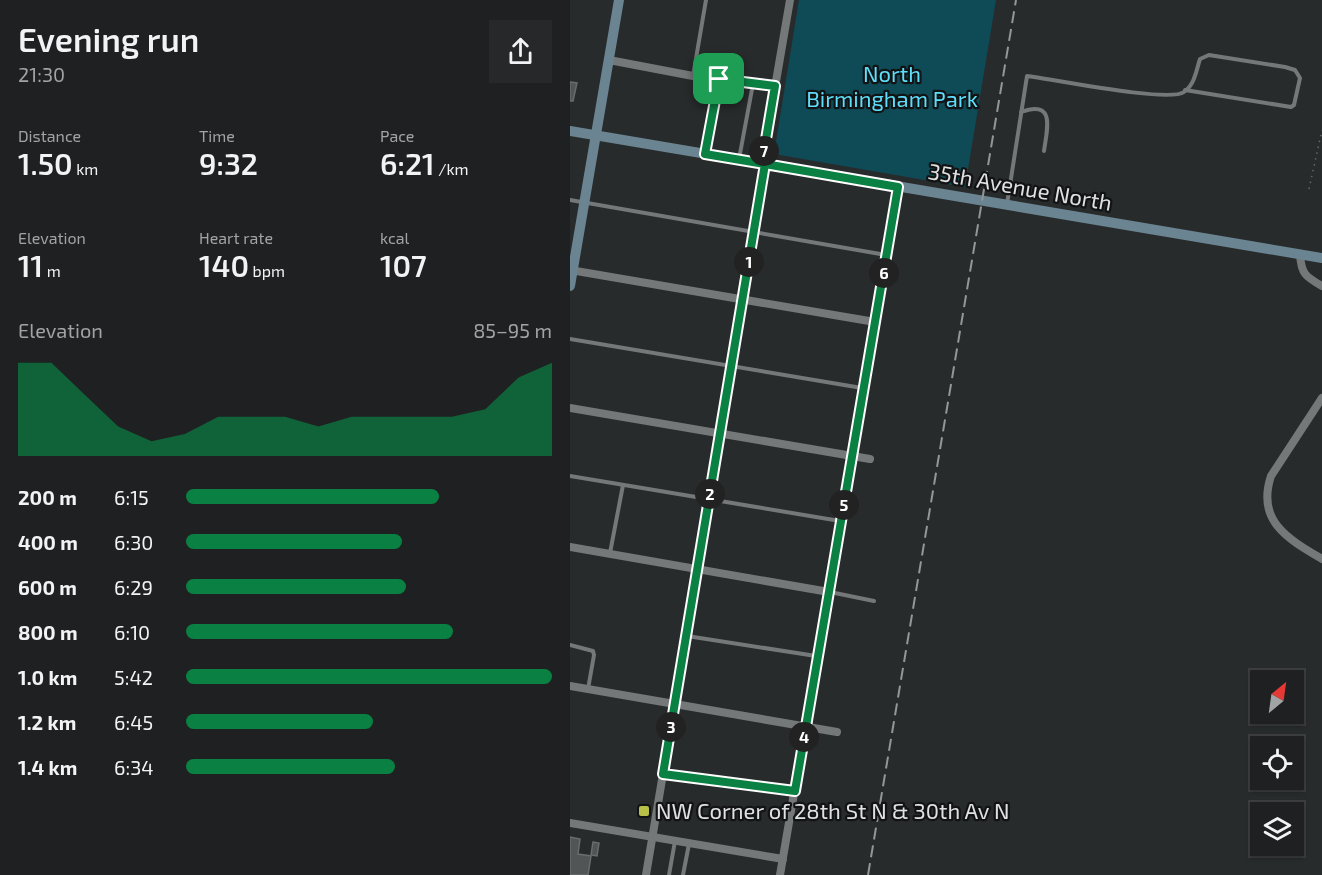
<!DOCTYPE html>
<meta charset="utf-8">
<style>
:root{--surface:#1e2021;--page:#26282a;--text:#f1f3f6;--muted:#a1a3a5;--line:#3c3e3f;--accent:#0b8043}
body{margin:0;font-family:"Exo 2",sans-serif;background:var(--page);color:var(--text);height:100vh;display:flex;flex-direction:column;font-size:22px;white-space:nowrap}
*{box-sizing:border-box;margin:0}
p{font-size:20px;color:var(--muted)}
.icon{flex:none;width:33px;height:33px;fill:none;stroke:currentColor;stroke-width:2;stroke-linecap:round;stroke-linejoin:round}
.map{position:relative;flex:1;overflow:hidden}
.drawer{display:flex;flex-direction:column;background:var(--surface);width:570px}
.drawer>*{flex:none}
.needle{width:39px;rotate:29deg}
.buttons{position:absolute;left:680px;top:670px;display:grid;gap:12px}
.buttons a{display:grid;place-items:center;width:54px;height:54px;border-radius:0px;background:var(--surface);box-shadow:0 2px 4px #0004,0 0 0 2px var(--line);font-size:30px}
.pin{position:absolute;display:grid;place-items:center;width:51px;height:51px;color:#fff;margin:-26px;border-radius:12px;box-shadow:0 3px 9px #0006}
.km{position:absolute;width:30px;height:30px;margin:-15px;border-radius:50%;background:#222;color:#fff;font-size:16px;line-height:30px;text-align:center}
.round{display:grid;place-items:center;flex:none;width:63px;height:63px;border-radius:0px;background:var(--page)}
.overview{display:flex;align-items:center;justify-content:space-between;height:102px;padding:0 18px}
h1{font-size:33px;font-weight:600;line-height:45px}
.figures{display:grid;grid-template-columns:repeat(3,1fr);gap:9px;height:102px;padding:6px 18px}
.figures div{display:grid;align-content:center}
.figures b{font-size:30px;font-weight:600}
.figures small{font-size:16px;font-weight:400}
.figures p{font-size:16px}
.chart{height:168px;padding:12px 18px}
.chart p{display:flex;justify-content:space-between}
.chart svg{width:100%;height:108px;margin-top:6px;fill:var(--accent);opacity:.7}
ul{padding:0 18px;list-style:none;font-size:20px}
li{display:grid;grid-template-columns:96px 72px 1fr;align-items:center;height:45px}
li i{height:15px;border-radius:8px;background:var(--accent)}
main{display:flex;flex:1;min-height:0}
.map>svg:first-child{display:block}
.green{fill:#0f4b57}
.building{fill:#525555;stroke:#696c6c;stroke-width:1.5}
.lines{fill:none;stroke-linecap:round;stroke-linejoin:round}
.path{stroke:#656869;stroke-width:1.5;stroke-dasharray:1.5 4.5;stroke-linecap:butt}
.lane{stroke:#747879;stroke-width:4}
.street{stroke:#747879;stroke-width:8}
.secondary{stroke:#6b8491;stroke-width:10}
.rail{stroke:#949697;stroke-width:2;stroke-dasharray:12 6;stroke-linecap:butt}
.route-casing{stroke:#fff;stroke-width:12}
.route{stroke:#0b8043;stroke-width:8}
.poi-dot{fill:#b7c148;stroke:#121314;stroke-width:2}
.labels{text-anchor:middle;stroke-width:4.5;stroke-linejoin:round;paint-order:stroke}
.park-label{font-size:22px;fill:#5ddefa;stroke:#121314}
.street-label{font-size:22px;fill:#dfe1e2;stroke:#121314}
.poi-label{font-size:22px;fill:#dfe1e2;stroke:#121314;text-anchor:start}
</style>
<main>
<section class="drawer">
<div class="overview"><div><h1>Evening run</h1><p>21:30</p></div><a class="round"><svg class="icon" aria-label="share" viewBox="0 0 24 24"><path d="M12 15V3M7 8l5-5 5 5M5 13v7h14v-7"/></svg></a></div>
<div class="figures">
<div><p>Distance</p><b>1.50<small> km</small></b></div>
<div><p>Time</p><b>9:32</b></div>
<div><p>Pace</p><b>6:21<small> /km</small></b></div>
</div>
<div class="figures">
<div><p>Elevation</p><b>11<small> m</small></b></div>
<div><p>Heart rate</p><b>140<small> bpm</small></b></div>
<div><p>kcal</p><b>107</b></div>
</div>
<div class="chart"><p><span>Elevation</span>85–95 m</p>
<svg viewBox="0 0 160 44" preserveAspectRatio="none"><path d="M0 44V6L10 6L20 19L30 32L40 38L50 35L60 28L70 28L80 28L90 32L100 28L110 28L120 28L130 28L140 25L150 12L160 6V44z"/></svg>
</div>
<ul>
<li><b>200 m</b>6:15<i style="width:69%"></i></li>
<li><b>400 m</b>6:30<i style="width:59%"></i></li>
<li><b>600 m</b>6:29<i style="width:60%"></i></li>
<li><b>800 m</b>6:10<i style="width:73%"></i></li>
<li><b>1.0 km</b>5:42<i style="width:100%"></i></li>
<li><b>1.2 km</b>6:45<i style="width:51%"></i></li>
<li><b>1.4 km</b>6:34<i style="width:57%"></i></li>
</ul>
</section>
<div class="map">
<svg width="752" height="875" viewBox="0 0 752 875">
<rect width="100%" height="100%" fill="#282b2c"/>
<polygon class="green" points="229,0 426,0 395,187 204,154"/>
<g class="building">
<polygon points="0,82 7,83 3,101 0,101"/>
<polygon points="0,837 10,839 8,854 21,856 18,875 0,875"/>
<polygon points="23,842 29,843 27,856 21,855"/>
</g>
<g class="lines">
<polyline class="path" points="739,189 752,130"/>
<g class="lane">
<polyline points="123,76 136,0"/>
<path d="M451,112C486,99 477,129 474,151"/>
<polyline points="136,153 149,79"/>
<polyline points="169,159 183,84"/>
<polyline points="0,200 316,255"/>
<path d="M437,204L457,76C482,79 599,103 614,92C625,84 626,71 630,59L639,55L715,67L725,70L730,78L724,105L721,107L615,90"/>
<polyline points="0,339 292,388"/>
<polyline points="0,476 270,521"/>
<polyline points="40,553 53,485"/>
<polyline points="260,592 304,601"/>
<polyline points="117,636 246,656"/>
<polyline points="0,645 23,651 24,655 18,689"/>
<polyline points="94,774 223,791"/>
<polyline points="99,875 105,841"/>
<polyline points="113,875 119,844"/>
</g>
<g class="street">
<polyline points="39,60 123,76 205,86"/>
<path d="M730,254C731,274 736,277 752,286"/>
<polyline points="0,270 305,322"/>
<path d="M752,398L701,476C686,521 718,539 752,559"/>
<polyline points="0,408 300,459"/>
<polyline points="0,547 259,592"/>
<polyline points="0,686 267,732"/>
<polyline points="0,823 213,859"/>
<polyline points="76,875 184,232 195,164 194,151 220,0"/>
<polyline points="210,875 328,187"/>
</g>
<g class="secondary">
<polyline points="0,131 752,258"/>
<polyline points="0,286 49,0"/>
</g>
<polyline class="rail" points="298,875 446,0"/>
</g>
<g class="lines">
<g class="route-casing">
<polyline id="route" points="149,79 135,154 195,164 93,774 225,791 328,187 195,164 194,151 205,86 149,79"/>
</g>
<use href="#route" class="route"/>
</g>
<rect class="poi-dot" x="68" y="805" width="12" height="12" rx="3"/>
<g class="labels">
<g class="park-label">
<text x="322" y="82">North<tspan x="322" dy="25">Birmingham Park</tspan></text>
</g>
<g class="street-label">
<text transform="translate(450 187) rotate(10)" y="8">35th Avenue North</text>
</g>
<g class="poi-label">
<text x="86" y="819">NW Corner of 28th St N &amp; 30th Av N</text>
</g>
</g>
</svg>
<div class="buttons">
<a><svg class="needle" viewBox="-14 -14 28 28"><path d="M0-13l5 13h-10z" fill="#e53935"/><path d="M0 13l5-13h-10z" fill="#a1a3a5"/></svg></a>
<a><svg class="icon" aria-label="locate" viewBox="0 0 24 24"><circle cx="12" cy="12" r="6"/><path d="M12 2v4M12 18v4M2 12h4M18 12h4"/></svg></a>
<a><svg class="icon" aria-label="layers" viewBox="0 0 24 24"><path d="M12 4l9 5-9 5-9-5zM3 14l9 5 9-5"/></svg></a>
</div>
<div class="pin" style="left:149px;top:79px;background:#1e9e55"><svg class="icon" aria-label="arrive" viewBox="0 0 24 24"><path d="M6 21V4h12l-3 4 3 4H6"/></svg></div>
<b class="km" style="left:179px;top:262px">1</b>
<b class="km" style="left:140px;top:494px">2</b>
<b class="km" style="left:101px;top:727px">3</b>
<b class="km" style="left:234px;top:737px">4</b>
<b class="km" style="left:274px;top:505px">5</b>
<b class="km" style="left:314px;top:273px">6</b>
<b class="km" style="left:194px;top:151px">7</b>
</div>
</main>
